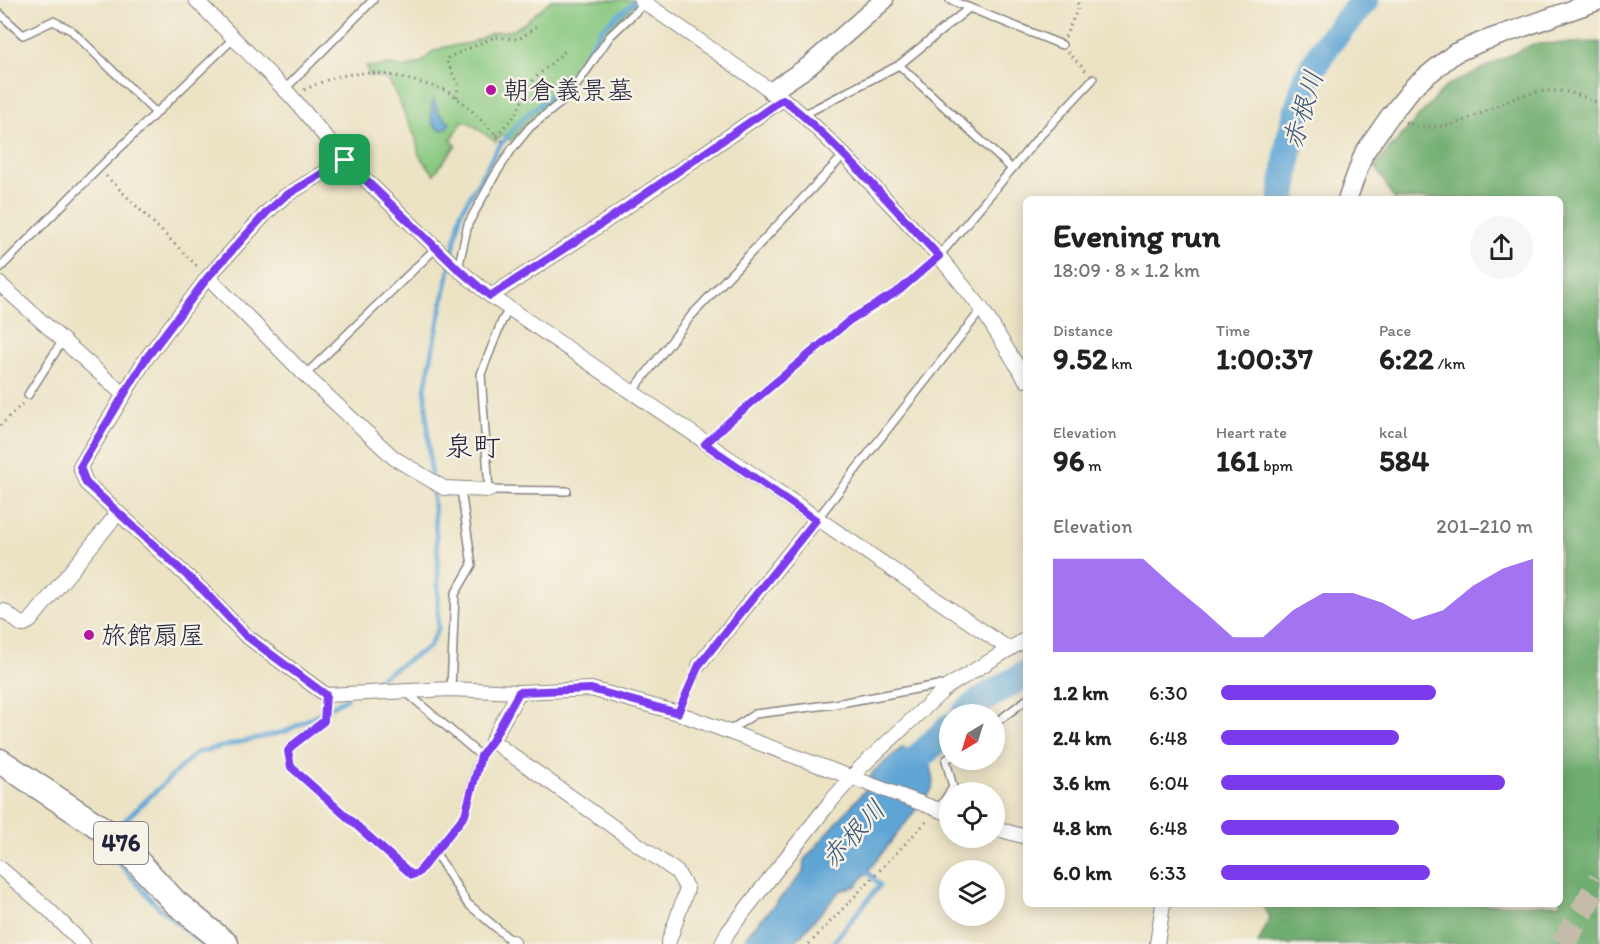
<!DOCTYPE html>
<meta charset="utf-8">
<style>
:root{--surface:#fff;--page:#f6f6f6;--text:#222;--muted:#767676;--accent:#7c3aed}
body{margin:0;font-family:Itim,"Klee One",sans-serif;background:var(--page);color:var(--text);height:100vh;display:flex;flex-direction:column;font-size:22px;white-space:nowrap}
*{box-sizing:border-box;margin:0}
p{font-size:20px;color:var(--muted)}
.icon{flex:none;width:33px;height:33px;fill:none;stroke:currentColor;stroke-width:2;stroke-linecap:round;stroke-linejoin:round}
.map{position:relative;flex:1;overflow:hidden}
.drawer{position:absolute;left:1023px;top:196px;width:540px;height:711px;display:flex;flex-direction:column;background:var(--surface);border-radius:9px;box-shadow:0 3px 15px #0003}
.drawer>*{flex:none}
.needle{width:39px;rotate:218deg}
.controls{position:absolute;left:939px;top:704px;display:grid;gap:12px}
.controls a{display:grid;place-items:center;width:66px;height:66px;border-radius:50%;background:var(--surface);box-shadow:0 3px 15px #0003;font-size:30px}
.pin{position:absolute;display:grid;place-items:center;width:51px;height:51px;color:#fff;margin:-26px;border-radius:12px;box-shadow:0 3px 9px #0006}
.round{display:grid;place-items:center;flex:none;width:63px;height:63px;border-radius:32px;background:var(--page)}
.headline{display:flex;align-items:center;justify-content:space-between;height:102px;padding:0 30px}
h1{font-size:33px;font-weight:700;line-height:45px}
.metrics{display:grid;grid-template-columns:repeat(3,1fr);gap:9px;height:102px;padding:6px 30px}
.metrics div{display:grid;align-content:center}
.metrics b{font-size:30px;font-weight:700}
.metrics small{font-size:16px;font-weight:400}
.metrics p{font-size:16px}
.chart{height:168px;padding:12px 30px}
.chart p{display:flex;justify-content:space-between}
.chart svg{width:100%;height:108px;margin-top:6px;fill:var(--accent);opacity:.7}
ul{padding:0 30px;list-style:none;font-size:20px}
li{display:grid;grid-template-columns:96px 72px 1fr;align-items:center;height:45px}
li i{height:15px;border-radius:8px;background:var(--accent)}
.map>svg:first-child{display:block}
.green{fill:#8ac981;stroke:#56765e;stroke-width:1.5}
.forest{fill:#6fad6f;stroke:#486855;stroke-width:1.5}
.water{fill:#5fa5d5;stroke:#406488;stroke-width:1.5}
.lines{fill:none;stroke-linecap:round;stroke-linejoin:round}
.stream{stroke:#5fa5d5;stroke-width:4.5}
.river{stroke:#5fa5d5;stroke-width:28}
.trunk-tunnel{stroke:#c4bca9;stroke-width:24;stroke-dasharray:24 12;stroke-linecap:butt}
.service-casing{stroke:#878280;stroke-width:10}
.minor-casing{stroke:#878280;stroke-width:16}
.tertiary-casing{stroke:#878280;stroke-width:21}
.trunk-casing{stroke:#878280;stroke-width:27}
.path{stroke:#878280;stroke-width:3;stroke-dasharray:1.5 4.5;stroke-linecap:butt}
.service{stroke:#fff;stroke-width:7}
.minor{stroke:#fff;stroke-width:14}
.tertiary{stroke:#fff;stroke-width:18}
.trunk{stroke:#fff;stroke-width:24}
.route-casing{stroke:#fff;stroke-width:12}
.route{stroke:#7c3aed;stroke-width:8}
.poi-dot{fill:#b5179e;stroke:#f7f3e8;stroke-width:2}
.labels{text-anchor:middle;stroke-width:5;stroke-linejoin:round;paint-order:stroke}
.shield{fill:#f7f3e8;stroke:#62616f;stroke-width:1.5}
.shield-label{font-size:24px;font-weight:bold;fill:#22223b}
.poi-label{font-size:26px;fill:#22223b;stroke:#f7f3e8;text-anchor:start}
.water-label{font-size:27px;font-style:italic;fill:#3a5679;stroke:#f7f3e8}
.quarter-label{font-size:28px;fill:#22223b;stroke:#f7f3e8}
</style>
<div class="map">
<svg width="1600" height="944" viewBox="0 0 1600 944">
<rect width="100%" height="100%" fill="#f7f3e8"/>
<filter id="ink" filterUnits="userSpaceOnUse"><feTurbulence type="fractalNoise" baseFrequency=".0167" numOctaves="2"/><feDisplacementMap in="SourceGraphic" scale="12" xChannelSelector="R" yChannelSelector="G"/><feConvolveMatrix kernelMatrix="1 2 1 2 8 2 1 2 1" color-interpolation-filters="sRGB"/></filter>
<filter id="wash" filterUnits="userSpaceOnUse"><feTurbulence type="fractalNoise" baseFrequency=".008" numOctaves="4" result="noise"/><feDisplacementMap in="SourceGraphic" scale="24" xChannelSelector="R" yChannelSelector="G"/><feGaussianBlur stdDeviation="1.35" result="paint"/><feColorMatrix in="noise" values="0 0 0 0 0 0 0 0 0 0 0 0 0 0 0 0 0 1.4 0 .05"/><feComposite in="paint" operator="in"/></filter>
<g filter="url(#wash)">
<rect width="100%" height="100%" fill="#ece3c5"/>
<polygon class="green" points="551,0 632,0 637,3 601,37 565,91 528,121 511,141 502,135 496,142 468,122 463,121 451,140 456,145 434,174 419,155 416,139 390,82 384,78 369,75 366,67 390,65 405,68 422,62 432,52 445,47 470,43 492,33 513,30 523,24"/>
<polygon class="forest" points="1600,42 1600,944 1258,944 1270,916 1262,905 1560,904 1560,200 1394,199 1375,165 1446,86 1533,44"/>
<g class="water">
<polygon points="434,99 438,112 450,123 447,128 441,130 433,125 431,117 432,100"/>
<polygon points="903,747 931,767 934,781 931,791 856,886 840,891 793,944 742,944 748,934 803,873 804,860 865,790 873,772"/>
</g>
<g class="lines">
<g class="stream">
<polyline points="431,477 425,388 461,212 497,149 523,118 565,84 602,28 636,0"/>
<polyline points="362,689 429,647 438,629 438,558 432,485"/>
<polyline points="119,832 122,823 196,753 287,731 347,698"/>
<polyline points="113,848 111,854 157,906 203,944"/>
<polyline points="832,944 880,885 864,868"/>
</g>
<g class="river">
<polyline points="1282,200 1290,139 1307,77 1328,43 1365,0"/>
<polyline points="965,714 983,699 1026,674"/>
<polyline points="894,789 918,758 950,727"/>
</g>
</g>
</g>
<g filter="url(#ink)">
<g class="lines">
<polyline class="trunk-tunnel" points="1563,944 1600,880"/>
<g class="service-casing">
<g id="service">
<polyline points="950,0 1062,45"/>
<polyline points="0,14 23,35 53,21 71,30 156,113"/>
<polyline points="899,65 1012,169"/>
<polyline points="285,89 373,0"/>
<polyline points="803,115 899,65 969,8"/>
<polyline points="0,268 99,168 234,38"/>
<polyline points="458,269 468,224 495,175 512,149 530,127 569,96 610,36 645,3"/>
<polyline points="509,310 502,321 481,374 489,490 567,491"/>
<polyline points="305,375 436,248"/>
<polyline points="632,392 691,316 844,155"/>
<polyline points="28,395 63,340"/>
<polyline points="706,443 731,420 850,320 900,289 939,256 1037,139 1093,79"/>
<polyline points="817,519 982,309"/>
<polyline points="451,689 455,594 472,565 461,490"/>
<polyline points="406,692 481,756"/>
<polyline points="326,695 324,721 293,745 288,751 291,767 412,875 418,873 465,815 477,767 481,756 492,741"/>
<polyline points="678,713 699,665"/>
<polyline points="994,724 1026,700"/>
<polyline points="727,732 755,714 835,704 938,685 947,687"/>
<polyline points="938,810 953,787 946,760 950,757"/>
<polyline points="435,852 467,903 514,943"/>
</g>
</g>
<g class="minor-casing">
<g id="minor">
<polyline points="196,0 291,96 345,160 458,269 491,296 1009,649"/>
<polyline points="641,0 783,99 803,115 844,155 939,256 982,309 1026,380"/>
<polyline points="345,160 285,196 267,212 208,277 145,360 80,467 86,483 203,591 245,635 326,695 451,689 519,692 591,689 678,713 950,814"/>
<polyline points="208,277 305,375 394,458 444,488 489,490"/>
<polyline points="0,284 124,395"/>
<polyline points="491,296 587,234 783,99"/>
<polyline points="0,612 4,611 22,625 30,621 118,513"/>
<polyline points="699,665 816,520"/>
<polyline points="519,692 492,741 677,872 687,889 668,944"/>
<polyline points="994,828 1026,837"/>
<polyline points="0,868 48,909 83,944"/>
<polyline points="512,944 513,942"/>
<polyline points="722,944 728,932 774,873 831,801 861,767 947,687 1026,639"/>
<polyline points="1157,944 1163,904"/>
</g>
</g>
<g class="tertiary-casing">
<g id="tertiary">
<polyline points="772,91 809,66 884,0"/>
<polyline points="1347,200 1364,153 1390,116 1414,86 1455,53 1481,42 1600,0"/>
</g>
</g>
<g class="trunk-casing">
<polyline id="trunk" points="0,761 104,830 120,843 175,902 226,944"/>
</g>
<g class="path">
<polyline points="1065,37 1079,6 1076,0"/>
<polyline points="1068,52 1086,71"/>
<path d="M304,90C348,68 378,69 424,84C433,86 442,88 450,93C471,107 486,127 505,143"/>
<polyline points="457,97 458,84 446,60 449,57 495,37 519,39 540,24"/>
<path d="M1405,122C1455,143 1497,94 1546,91C1566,89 1583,96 1600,104"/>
<polyline points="496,135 515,116 529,86 535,78 565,51"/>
<polyline points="106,176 199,268"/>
<polyline points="0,426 22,404"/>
<polyline points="809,944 928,820"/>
</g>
<use href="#service" class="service"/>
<use href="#minor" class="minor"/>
<use href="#tertiary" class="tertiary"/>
<use href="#trunk" class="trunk"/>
</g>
</g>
<g class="lines" filter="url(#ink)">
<g class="route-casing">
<path id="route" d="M783,99C840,145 888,202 939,256L900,290L850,320L731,420L705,444L816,520L699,665L678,713L591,689L519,692L492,741L481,756L465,815L418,873L412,875L291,767L288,751L293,745L324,721L326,695L245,635L204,591L86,483L80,467L145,360L208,277L267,212L285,196L345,160L458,269L490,296L587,234Z"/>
</g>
<use href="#route" class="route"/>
</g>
<g class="poi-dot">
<circle cx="491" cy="90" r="6"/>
<circle cx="89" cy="635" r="6"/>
</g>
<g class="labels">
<rect class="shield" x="94" y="822" width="54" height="42" rx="4.5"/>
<g class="shield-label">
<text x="121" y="851">476</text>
</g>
<g class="poi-label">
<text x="503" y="99">朝倉義景墓</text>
<text x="101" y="644">旅館扇屋</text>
</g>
<g class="water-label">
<text transform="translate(1303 110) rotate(-73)" y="9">赤根川</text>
<text transform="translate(853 834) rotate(-47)" y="9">赤根川</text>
</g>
<g class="quarter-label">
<text x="473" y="456">泉町</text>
</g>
</g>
</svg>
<div class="controls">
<a><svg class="needle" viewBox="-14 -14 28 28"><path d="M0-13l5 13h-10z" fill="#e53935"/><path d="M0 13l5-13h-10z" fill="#767676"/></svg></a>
<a><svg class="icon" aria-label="locate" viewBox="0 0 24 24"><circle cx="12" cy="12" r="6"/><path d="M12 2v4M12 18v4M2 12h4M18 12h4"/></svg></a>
<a><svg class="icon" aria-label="layers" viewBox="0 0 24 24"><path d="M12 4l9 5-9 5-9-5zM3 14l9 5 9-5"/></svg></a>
</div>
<div class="pin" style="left:345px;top:160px;background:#1e9e55"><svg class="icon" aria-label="arrive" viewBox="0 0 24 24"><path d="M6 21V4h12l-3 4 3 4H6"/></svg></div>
<section class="drawer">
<div class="headline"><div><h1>Evening run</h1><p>18:09 · 8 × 1.2 km</p></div><a class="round"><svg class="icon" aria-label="share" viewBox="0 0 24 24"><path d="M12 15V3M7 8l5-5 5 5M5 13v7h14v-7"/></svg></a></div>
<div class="metrics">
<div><p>Distance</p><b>9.52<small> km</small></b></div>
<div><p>Time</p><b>1:00:37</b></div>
<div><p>Pace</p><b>6:22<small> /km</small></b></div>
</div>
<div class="metrics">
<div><p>Elevation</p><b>96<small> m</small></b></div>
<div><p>Heart rate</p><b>161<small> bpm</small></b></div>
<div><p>kcal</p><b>584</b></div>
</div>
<div class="chart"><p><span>Elevation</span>201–210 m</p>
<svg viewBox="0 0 160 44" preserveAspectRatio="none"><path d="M0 44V6L10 6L20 6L30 6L40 17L50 27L60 38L70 38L80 27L90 20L100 20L110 24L120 31L130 27L140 17L150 10L160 6V44z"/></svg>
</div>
<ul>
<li><b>1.2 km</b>6:30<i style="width:69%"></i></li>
<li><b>2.4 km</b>6:48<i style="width:57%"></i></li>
<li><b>3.6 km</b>6:04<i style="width:91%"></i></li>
<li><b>4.8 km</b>6:48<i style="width:57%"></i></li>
<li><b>6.0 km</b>6:33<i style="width:67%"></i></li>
</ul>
</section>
</div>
